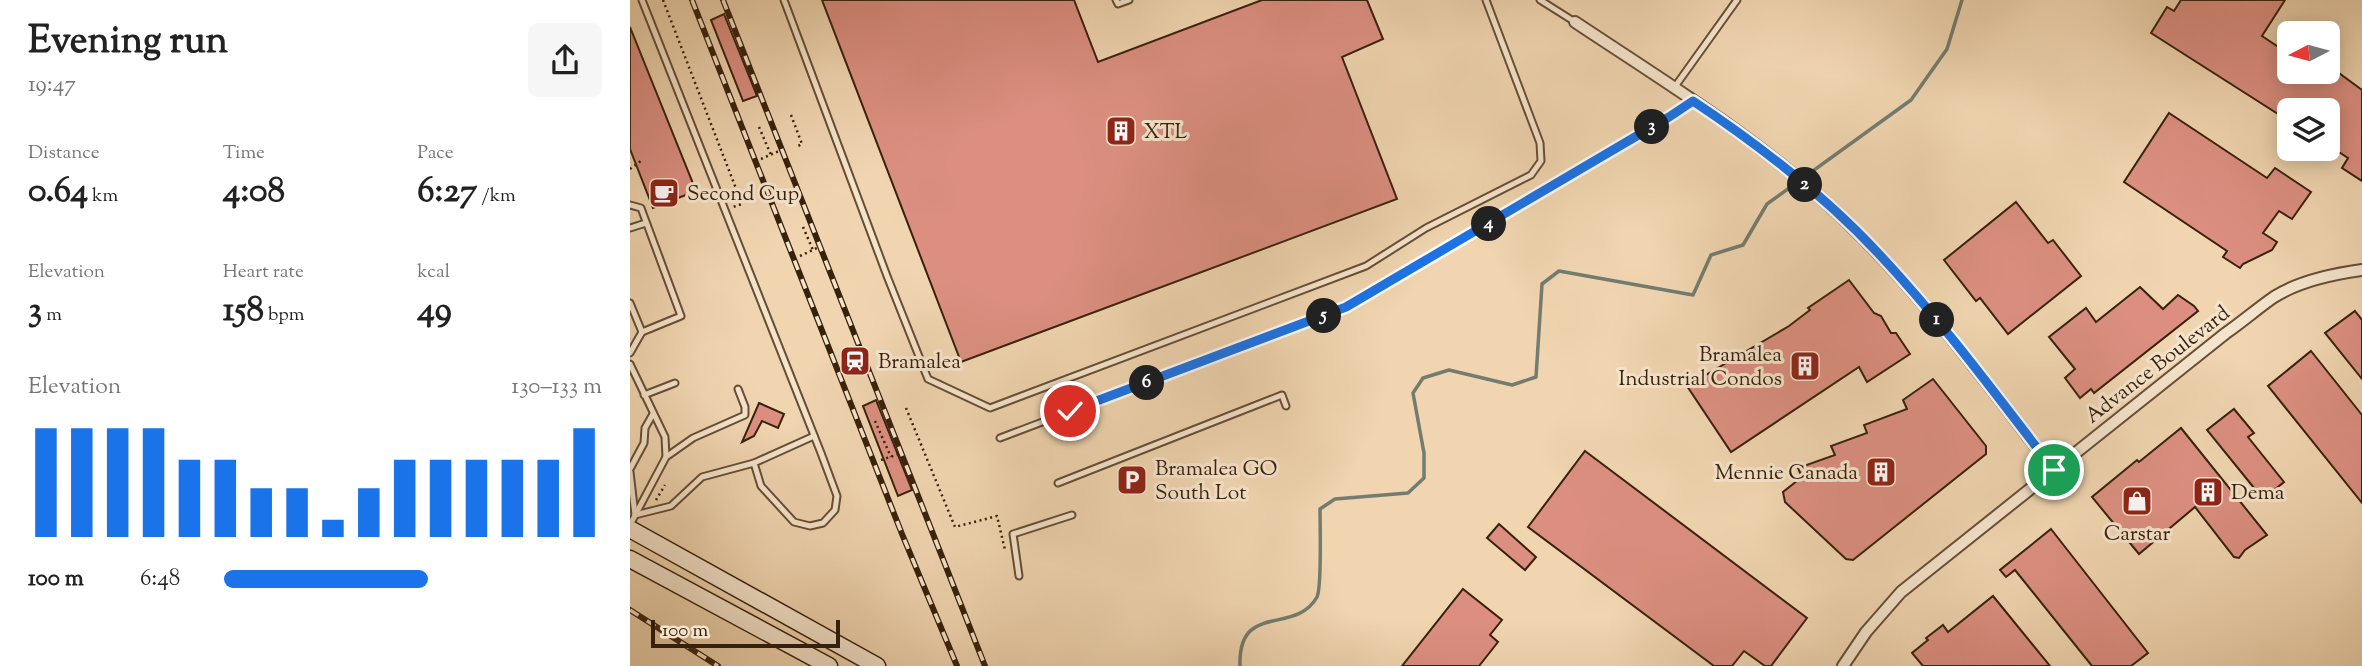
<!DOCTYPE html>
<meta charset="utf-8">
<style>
:root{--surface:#fff;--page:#f6f6f6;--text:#222;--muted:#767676;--accent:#1a73e8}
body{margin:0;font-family:"Sorts Mill Goudy",serif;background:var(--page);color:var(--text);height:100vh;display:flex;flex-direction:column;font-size:26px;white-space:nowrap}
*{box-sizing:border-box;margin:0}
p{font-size:23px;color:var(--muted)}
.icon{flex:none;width:38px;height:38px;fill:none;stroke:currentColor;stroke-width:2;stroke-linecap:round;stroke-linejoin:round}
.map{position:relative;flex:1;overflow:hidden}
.drawer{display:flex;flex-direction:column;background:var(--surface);width:630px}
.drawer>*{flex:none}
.needle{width:46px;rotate:264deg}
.tools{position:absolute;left:1647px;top:21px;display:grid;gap:14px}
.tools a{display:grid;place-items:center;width:63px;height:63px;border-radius:10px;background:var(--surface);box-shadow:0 4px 18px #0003;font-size:35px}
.scale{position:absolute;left:21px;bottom:18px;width:189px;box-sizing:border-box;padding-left:7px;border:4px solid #38210c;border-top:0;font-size:19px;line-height:24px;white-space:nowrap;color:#38210c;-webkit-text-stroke:5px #f5e4cc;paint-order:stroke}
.pin{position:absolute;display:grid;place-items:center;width:60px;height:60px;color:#fff;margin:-30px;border:4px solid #fff;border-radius:50%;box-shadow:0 2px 7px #0007}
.km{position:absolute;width:35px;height:35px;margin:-18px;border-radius:50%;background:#222;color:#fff;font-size:19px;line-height:35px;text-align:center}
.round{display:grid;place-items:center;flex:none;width:74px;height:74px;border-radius:10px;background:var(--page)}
.summary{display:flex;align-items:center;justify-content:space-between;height:119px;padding:0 28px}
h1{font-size:38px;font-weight:800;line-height:52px}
.metrics{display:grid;grid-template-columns:repeat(3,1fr);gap:10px;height:119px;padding:7px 28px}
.metrics div{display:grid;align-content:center}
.metrics b{font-size:35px;font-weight:800}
.metrics small{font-size:19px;font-weight:400}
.metrics p{font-size:19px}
.chart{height:196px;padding:14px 28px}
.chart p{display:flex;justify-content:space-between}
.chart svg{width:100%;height:126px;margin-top:7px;stroke:var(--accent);stroke-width:6}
ul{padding:0 28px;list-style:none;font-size:23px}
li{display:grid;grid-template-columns:112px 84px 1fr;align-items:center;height:52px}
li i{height:18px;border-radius:9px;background:var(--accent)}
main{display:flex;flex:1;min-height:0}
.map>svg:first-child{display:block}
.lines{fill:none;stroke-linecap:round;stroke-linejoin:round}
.stream{stroke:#737c70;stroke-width:3.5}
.building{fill:#dc8f81;stroke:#38210c;stroke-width:2}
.service-casing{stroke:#664e35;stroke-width:9}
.minor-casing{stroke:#664e35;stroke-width:14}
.secondary-casing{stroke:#38210c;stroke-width:19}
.path{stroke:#38210c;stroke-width:2.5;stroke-dasharray:2 3.5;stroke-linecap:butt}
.service{stroke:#f5e4cc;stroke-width:5}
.minor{stroke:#f5e4cc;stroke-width:10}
.secondary{stroke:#f5e4cc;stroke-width:16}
.rail-casing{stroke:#38210c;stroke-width:6}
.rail{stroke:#f5e4cc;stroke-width:3.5;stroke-dasharray:10;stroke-linecap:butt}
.route-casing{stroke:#fff;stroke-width:14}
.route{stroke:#1a73e8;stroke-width:9}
.labels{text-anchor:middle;stroke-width:6;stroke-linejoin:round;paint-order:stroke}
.poi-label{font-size:21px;fill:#38210c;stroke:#f5e4cc;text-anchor:start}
.street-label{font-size:21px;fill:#38210c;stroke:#f5e4cc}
</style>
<main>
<section class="drawer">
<div class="summary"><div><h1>Evening run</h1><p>19:47</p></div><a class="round"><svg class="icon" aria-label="share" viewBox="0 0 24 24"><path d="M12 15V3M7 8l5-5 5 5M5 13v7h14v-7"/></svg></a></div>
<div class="metrics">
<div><p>Distance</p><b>0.64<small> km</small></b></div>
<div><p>Time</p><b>4:08</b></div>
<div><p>Pace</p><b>6:27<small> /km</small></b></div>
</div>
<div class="metrics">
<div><p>Elevation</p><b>3<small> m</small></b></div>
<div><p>Heart rate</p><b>158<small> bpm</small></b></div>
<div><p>kcal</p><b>49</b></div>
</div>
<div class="chart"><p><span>Elevation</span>130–133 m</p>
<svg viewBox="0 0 160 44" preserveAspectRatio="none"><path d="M5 44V6M15 44V6M25 44V6M35 44V6M45 44V17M55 44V17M65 44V27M75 44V27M85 44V38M95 44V27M105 44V17M115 44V17M125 44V17M135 44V17M145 44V17M155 44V6"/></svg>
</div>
<ul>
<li><b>100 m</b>6:48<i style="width:54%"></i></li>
</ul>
</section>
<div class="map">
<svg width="1732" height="666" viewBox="0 0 1732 666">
<rect width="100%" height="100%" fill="#f0d5b0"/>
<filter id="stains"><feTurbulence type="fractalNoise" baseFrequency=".00286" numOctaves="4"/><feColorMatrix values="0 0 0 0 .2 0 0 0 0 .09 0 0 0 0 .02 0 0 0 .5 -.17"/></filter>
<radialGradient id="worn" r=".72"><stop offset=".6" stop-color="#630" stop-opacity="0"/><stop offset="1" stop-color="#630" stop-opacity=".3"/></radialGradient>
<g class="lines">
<path class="stream" d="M610,666C608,601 665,636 687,597C692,587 690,525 690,509L705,499L778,493L794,478V453L783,393L793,378L819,370L882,385L906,377L912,284L929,271L1063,295L1081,255L1113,245L1137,204L1281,100L1317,49L1332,0"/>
</g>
<g class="building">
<polygon points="192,0 444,0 468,62 632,0 737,0 753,39 712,57 767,199 331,362"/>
<polygon points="1551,0 1655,0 1632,36 1659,54 1659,72 1698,72 1698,65 1732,90 1732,181 1712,168 1718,158 1698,145 1698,110 1659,110 1659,121 1521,33 1537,7 1544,11"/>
<polygon points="94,14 127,96 113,101 81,20"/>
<polygon points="0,27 66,191 23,208 0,149"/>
<polygon points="1539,113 1637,178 1645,168 1681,192 1662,219 1649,211 1633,233 1647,242 1642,250 1613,264 1610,268 1593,257 1597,251 1494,182"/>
<polygon points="1386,202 1418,243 1423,240 1451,276 1378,334 1350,298 1346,301 1314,260"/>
<polygon points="1219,280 1244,313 1251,316 1261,333 1266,333 1280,354 1237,382 1229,367 1101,452 1057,386 1159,326 1180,310 1178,308"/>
<polygon points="1510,287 1533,309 1548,295 1564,306 1568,311 1464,393 1461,389 1450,398 1435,378 1445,369 1419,337 1456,308 1466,322"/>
<polygon points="1725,311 1732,320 1732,379 1695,333"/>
<polygon points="1681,351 1732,415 1732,503 1638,386"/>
<polygon points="1303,379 1356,446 1356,454 1223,560 1216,559 1155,502 1153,492 1172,477 1168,468 1205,455 1201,446 1237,433 1234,425 1277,409 1273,400"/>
<polygon points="246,400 282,490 268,496 233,406"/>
<polygon points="129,403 154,414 148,428 132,421 124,436 112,442"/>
<polygon points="1604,409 1624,433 1618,437 1654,482 1633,499 1577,430"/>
<polygon points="1551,428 1637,535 1615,550 1609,558 1604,557 1565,507 1509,554 1462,497 1507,460 1509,462"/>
<polygon points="955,451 1177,618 1141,666 1135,666 1114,651 1102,666 1084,666 898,527"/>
<polygon points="869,524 906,557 895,570 857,538"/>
<polygon points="1421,529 1518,653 1501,666 1462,666 1385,570 1376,577 1370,570"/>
<polygon points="833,589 872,620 860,635 868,642 849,666 772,666"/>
<polygon points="1363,596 1420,666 1293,666 1282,653 1298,640 1296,638 1313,625 1318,632"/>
</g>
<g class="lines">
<g class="service-casing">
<g id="service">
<polyline points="12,0 191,453 207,496 205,510 193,523 180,526 164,522 131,486 124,463"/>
<polyline points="154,0 257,276 298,379 360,408 736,266 796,228 901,175 911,161 910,143 856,0"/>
<polyline points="486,0 488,4 499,0"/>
<polyline points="910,0 945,22"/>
<polyline points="1044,88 1107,0"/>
<polyline points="0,205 11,208 51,316 12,332 0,353"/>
<polyline points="0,228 16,223"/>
<polyline points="0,303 12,332"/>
<polyline points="0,364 35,437 36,457"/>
<polyline points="14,395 45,383"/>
<polyline points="370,438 716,307 1039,117 1063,101"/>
<polyline points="0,469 14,443 15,428 23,414"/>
<polyline points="0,472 5,515"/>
<polyline points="428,483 652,395 656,406"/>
<polyline points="5,515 41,506 72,477 124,463 184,436"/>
<polyline points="0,525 36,457 63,438 115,415 115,407 108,389"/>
<polyline points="389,576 383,534 442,515"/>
</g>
</g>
<g class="minor-casing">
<g id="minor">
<path d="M945,22C1029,78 1116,131 1192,199C1281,278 1351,376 1424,470"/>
<path d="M1213,666L1236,632L1271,592L1596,333C1612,322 1628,308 1644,297C1669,281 1703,274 1732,270"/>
</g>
</g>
<g class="secondary-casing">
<g id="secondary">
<polyline points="0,529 247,666"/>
<polyline points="0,559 199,666"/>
</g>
</g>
<g class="path">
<polyline points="33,0 112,204 103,207"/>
<polyline points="161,115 172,144 168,146"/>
<polyline points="129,127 141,155"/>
<polyline points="131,159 149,151"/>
<polyline points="0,169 11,161"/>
<polyline points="173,227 183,250"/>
<polyline points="170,256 187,248"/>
<polyline points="276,408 325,527 367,516 375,550"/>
<polyline points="245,421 261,457"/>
<polyline points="251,460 269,454"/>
<polyline points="26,500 35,485"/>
</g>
<use href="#service" class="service"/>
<use href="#minor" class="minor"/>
<use href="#secondary" class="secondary"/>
<g class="rail-casing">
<g id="rail">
<polyline points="62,0 272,534 327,666"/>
<polyline points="93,0 355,666"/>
<polyline points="0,610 88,666"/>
</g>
</g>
<use href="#rail" class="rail"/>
</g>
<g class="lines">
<g class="route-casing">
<path id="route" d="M440,411L716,307L1039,117L1063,101C1129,145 1194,195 1248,253C1312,321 1367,396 1424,470"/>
</g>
<use href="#route" class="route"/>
</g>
<defs>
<g id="building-square" transform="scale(1.575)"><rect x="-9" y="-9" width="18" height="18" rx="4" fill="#8f2418" stroke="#f5e4cc"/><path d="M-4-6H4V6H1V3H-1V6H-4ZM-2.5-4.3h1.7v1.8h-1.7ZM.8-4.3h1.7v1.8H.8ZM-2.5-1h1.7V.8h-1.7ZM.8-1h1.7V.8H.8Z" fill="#fff"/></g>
<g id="cafe-square" transform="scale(1.575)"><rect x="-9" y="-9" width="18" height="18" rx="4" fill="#8f2418" stroke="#f5e4cc"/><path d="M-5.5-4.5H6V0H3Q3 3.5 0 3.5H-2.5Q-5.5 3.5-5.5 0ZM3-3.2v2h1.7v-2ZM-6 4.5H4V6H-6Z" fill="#fff"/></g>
<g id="station-square" transform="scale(1.575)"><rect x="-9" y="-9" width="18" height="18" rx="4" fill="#8f2418" stroke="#f5e4cc"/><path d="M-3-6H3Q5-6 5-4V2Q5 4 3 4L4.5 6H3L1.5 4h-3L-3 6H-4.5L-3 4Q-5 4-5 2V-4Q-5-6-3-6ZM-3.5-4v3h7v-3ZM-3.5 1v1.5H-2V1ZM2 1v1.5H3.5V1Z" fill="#fff"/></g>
<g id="parking-square" transform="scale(1.575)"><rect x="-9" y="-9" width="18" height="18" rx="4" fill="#8f2418" stroke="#f5e4cc"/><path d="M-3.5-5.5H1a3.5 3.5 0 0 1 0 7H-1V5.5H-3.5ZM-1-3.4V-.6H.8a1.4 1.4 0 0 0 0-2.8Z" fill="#fff"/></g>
<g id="shop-square" transform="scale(1.575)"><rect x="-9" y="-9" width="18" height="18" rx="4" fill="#8f2418" stroke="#f5e4cc"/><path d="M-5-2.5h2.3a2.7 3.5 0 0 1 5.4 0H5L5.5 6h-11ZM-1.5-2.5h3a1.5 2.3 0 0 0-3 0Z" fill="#fff"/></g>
</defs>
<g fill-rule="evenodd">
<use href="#building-square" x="491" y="131"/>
<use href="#cafe-square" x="34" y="193"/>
<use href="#station-square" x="225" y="361"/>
<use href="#building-square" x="1175" y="366"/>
<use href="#building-square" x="1251" y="472"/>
<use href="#parking-square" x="502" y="480"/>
<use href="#building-square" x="1578" y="492"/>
<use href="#shop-square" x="1507" y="501"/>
</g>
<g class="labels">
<g class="poi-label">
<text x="514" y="138">XTL</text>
<text x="57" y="200">Second Cup</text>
<text x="1152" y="361" text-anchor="end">Bramalea<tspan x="1152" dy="24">Industrial Condos</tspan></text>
<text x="248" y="368">Bramalea</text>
<text x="525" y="475">Bramalea GO<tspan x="525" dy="24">South Lot</tspan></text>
<text x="1228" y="479" text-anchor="end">Mennie Canada</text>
<text x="1601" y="499">Dema</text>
<text x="1507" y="540" text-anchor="middle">Carstar</text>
</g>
<g class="street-label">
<text transform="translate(1527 364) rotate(-38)" y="7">Advance Boulevard</text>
</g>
</g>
<rect width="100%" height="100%" filter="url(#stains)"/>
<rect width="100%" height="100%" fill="url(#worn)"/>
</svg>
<div class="tools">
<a><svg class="needle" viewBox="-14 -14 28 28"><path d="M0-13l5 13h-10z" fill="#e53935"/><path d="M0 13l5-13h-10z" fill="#767676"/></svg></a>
<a><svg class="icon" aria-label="layers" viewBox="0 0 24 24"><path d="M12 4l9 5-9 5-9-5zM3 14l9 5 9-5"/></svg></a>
</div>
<div class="scale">100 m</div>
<div class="pin" style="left:1424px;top:470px;background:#1e9e55"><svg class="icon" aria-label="arrive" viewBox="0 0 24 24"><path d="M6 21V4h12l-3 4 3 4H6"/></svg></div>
<div class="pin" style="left:440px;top:411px;background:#d93025"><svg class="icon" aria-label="check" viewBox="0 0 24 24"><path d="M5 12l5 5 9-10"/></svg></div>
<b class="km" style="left:1307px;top:320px">1</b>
<b class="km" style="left:1175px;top:185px">2</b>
<b class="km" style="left:1022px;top:127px">3</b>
<b class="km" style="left:859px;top:224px">4</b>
<b class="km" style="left:694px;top:316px">5</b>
<b class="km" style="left:517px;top:383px">6</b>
</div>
</main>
